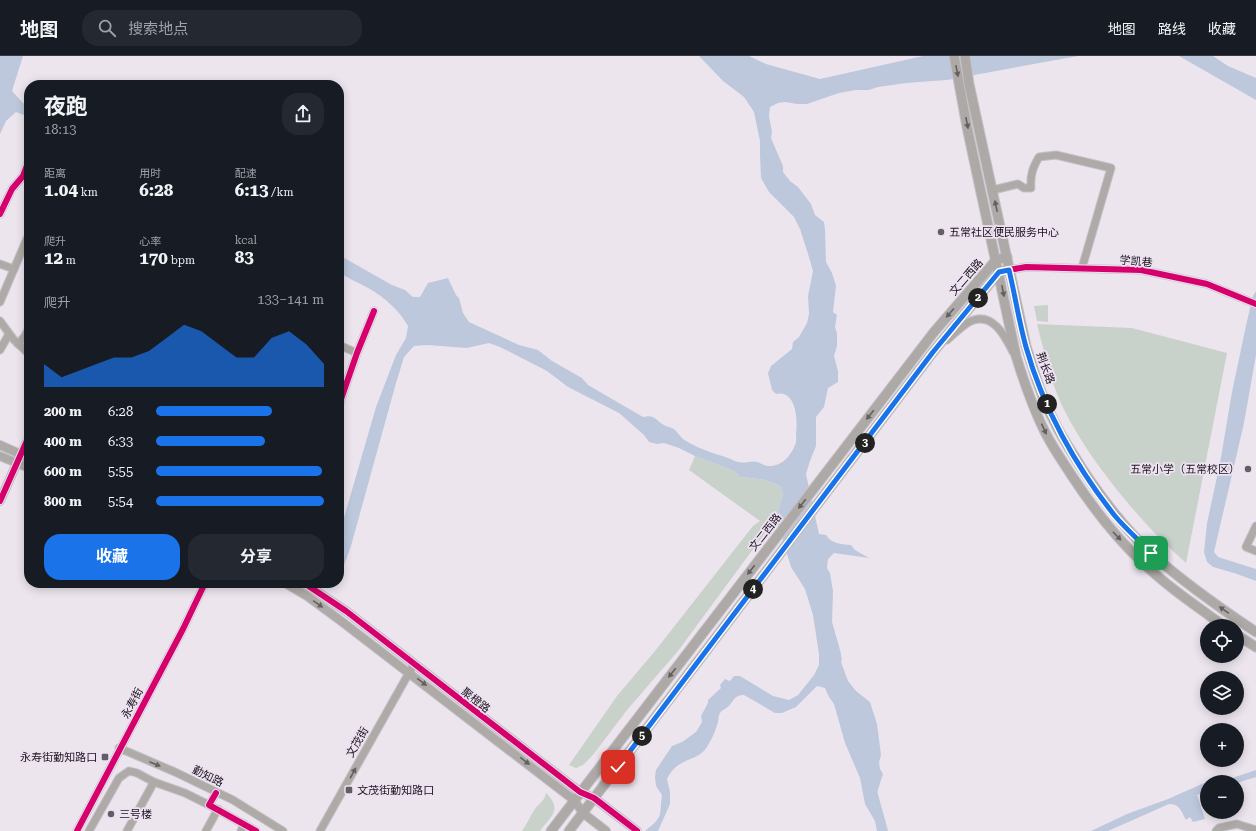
<!DOCTYPE html>
<html lang="zh">
<meta charset="utf-8">
<style>
:root{--surface:#171b24;--page:#242831;--text:#f1f3f6;--muted:#9ea1a6;--line:#363941;--accent:#1a73e8}
body{margin:0;font-family:"Roboto Serif","Noto Sans SC",serif;background:var(--page);color:var(--text);height:100vh;display:flex;flex-direction:column;font-size:15px;white-space:nowrap}
*{box-sizing:border-box;margin:0}
p{font-size:13px;color:var(--muted)}
.icon{flex:none;width:22px;height:22px;fill:none;stroke:currentColor;stroke-width:2;stroke-linecap:round;stroke-linejoin:round}
.map{position:relative;flex:1;overflow:hidden}
.details{position:absolute;left:24px;top:24px;width:320px;height:508px;display:flex;flex-direction:column;background:var(--surface);border-radius:16px;box-shadow:0 2px 10px #0003}
.details>*{flex:none}
.controls{position:absolute;left:1200px;top:563px;display:grid;gap:8px}
.controls a{display:grid;place-items:center;width:44px;height:44px;border-radius:50%;background:var(--surface);box-shadow:0 2px 10px #0003;font-size:20px}
.pin{position:absolute;display:grid;place-items:center;width:34px;height:34px;color:#fff;margin:-17px;border-radius:8px;box-shadow:0 2px 6px #0006}
.km{position:absolute;width:20px;height:20px;margin:-10px;border-radius:50%;background:#222;color:#fff;font-size:11px;line-height:20px;text-align:center}
.round{display:grid;place-items:center;flex:none;width:42px;height:42px;border-radius:16px;background:var(--page)}
.overview{display:flex;align-items:center;justify-content:space-between;height:68px;padding:0 20px}
h1{font-size:22px;font-weight:700;line-height:30px}
.stats{display:grid;grid-template-columns:repeat(3,1fr);gap:6px;height:68px;padding:4px 20px}
.stats div{display:grid;align-content:center}
.stats b{font-size:17px;font-weight:700}
.stats small{font-size:11px;font-weight:400}
.stats p{font-size:11px}
.chart{height:112px;padding:8px 20px}
.chart p{display:flex;justify-content:space-between}
.chart svg{width:100%;height:72px;margin-top:4px;fill:var(--accent);opacity:.7}
.cta{display:flex;gap:8px;margin-top:auto;padding:8px 20px}
.cta a{flex:1;height:46px;border-radius:16px;background:var(--accent);color:#fff;font-size:16px;font-weight:700;line-height:46px;text-align:center}
.cta a+a{background:var(--page);color:var(--text)}
ul{padding:0 20px;list-style:none;font-size:13px}
li{display:grid;grid-template-columns:64px 48px 1fr;align-items:center;height:30px}
li i{height:10px;border-radius:5px;background:var(--accent)}
header{display:flex;align-items:center;gap:24px;box-sizing:border-box;height:56px;padding:0 20px;background:var(--surface);border-bottom:1px solid var(--line)}
header strong{font-size:19px}
nav{display:flex;gap:22px;margin-inline-start:auto;font-size:14px}
.search{width:280px;height:36px;background:var(--page);display:flex;align-items:center;gap:10px;box-sizing:border-box;padding:0 14px;border-radius:16px;color:var(--muted);font-size:15px}
.map>svg:first-child{display:block}
.green{fill:#c9d1cb}
.water{fill:#bec8dd}
.lines{fill:none;stroke-linecap:round;stroke-linejoin:round}
.canal{stroke:#bec8dd;stroke-width:6}
.minor-casing{stroke:#c5c0c7;stroke-width:9}
.tertiary-casing{stroke:#c5c0c7;stroke-width:10}
.secondary-casing{stroke:#c5c0c7;stroke-width:11}
.minor{stroke:#aeaaa7;stroke-width:7}
.tertiary{stroke:#aeaaa7;stroke-width:8}
.secondary{stroke:#ada9a6;stroke-width:9}
.cycleway-casing{stroke:#eee1f2;stroke-width:8}
.cycleway{stroke:#d6006c;stroke-width:6}
.oneway{fill:#635f60}
.oneway2{fill:#646061}
.route-casing{stroke:#fff;stroke-width:8}
.route{stroke:#1a73e8;stroke-width:5}
.poi-dot{fill:#635e65;stroke:#eee1f2;stroke-width:1.5}
.labels{text-anchor:middle;stroke-width:3.5;stroke-linejoin:round;paint-order:stroke}
.poi-label{font-size:11px;fill:#19151b;stroke:#eee1f2;text-anchor:start}
.street-label{font-size:11px;fill:#19151b;stroke:#eee1f2}
</style>
<header>
<strong>地图</strong>
<div class="search"><svg class="icon" aria-label="search" viewBox="0 0 24 24"><circle cx="10" cy="10" r="6"/><path d="M15 15l6 6"/></svg>搜索地点</div>
<nav><a>地图</a><a>路线</a><a>收藏</a></nav>
</header>
<div class="map">
<svg width="1256" height="775" viewBox="0 0 1256 775">
<rect width="100%" height="100%" fill="#ece5ee"/>
<g class="green">
<polygon points="1048,249 1048,266 1037,265 1034,250"/>
<path d="M1037,268L1132,272L1227,297L1186,507C1150,475 1121,441 1093,402C1077,378 1062,354 1053,327C1047,308 1042,288 1037,268Z"/>
<polygon points="695,400 734,415 740,421 766,424 780,430 783,438 776,462 678,595 627,654 593,699 583,709 576,712 569,709 617,640 655,595 753,470 760,465 689,414"/>
<path d="M546,737C563,754 551,760 540,775H522C527,768 530,760 535,753C539,747 545,745 546,737Z"/>
</g>
<g class="water">
<polygon points="0,0 23,0 12,35 23,47 29,50 29,61 16,56 6,65 0,78"/>
<path d="M699,0H749L766,8L820,23L923,0H1078L947,24L906,27L878,31L869,34H856L839,37L807,48H797L785,46L778,47L770,51L769,60L772,76L771,82L783,110V116L790,125L798,131L811,148L815,159L824,166L825,174L826,206L832,217L836,230L833,256L837,259L835,271L837,277V290L834,300L838,315V326L828,332L824,351L816,361V390L810,405L806,418L819,478L826,479C832,488 840,488 851,489L855,494L869,502L834,497L828,503L827,512L830,517L833,535L832,568L830,577L833,587L842,602L841,606L848,625L856,635L870,646L877,668L881,699L879,706L880,713L883,718L874,746L884,775H877L875,765L865,748L860,722L845,687L834,648L829,641L825,632L817,630L796,651L782,657H775L744,639C734,639 734,645 728,651C725,653 722,654 720,657C718,660 719,665 717,669C715,677 711,684 707,691C697,707 678,700 667,723L670,736V748L658,775H645C664,760 659,761 662,739L656,730L655,721L656,714L672,690L682,686L696,676L702,666L701,660L708,647V644L721,632L720,629L725,623L730,625L734,620H740L773,640L789,644L798,639L814,619L819,609V598L813,559L805,533L791,511L776,462L783,438L780,430L766,424L740,421L734,415L695,400L679,392L664,387L657,388L649,386L644,379L619,357L568,331L547,315L500,291L489,287L467,292L427,289L414,290L404,301L396,327L351,490L339,523V479L376,351L396,299L406,282L408,270C399,254 385,242 370,233C359,227 349,223 339,216V199L392,229L405,234L413,241H420L428,227L448,222L456,239L459,242L463,257L469,266L519,289L538,294L552,305L582,322L588,329L643,361C655,358 655,364 664,369C667,371 672,371 675,374C678,377 680,380 683,383C696,392 713,397 728,402C732,403 735,406 739,406C745,408 752,404 757,406C761,407 764,410 768,410C781,411 791,400 795,389C797,385 796,381 796,377C798,364 796,333 776,338L772,334L768,317L771,310L792,293L793,286L799,281L807,267L809,258L808,240L813,215L808,198L800,173L794,161L769,136L761,122L760,99V85L754,56L744,41L723,25Z"/>
<polygon points="1179,0 1213,0 1228,10 1256,22 1256,44"/>
<polygon points="1256,235 1256,299 1244,367 1214,496 1218,501 1256,513 1256,525 1234,517 1213,511 1207,506 1204,496 1207,467 1220,407 1232,336 1247,265 1253,240"/>
<path d="M1256,714V721L1237,727L1207,726V735L1197,739L1205,763L1193,766L1190,761L1186,764C1181,755 1180,748 1169,748L1108,775H1091L1127,758L1168,743L1204,727L1213,724L1229,723Z"/>
</g>
<g class="lines">
<g class="canal">
<polyline points="829,566 838,598"/>
<polyline points="874,735 885,775"/>
</g>
<g class="minor-casing">
<g id="minor">
<path d="M993,134L1018,128L1024,132H1031C1030,119 1033,111 1039,101L1056,99L1111,112L1082,212"/>
<polyline points="0,158 12,133 23,120 29,104"/>
<polyline points="0,208 14,213 29,178"/>
<polyline points="1009,214 1026,211 1141,214 1207,228 1256,248"/>
<polyline points="0,246 14,213"/>
<polyline points="0,265 14,284 29,298"/>
<path d="M947,284C954,278 961,271 969,266C992,254 1005,280 1013,296"/>
<polyline points="18,288 25,280 29,272"/>
<polyline points="339,289 357,297"/>
<polyline points="0,294 9,278"/>
<polyline points="339,349 357,297 374,255"/>
<polyline points="21,398 29,380"/>
<polyline points="1256,470 1246,491 1256,495"/>
<polyline points="119,692 175,716 233,744 283,775"/>
<polyline points="154,726 185,737 209,749"/>
<polyline points="216,737 209,749 256,775"/>
<polyline points="77,775 183,573 205,527"/>
<polyline points="89,775 119,722 129,715 137,717 154,726 127,775"/>
<polyline points="206,775 218,753"/>
<polyline points="241,775 244,768"/>
<polyline points="320,775 414,608"/>
<polyline points="1216,775 1219,772 1237,768 1256,774"/>
</g>
</g>
<g class="tertiary-casing">
<g id="tertiary">
<polyline points="0,389 29,402"/>
<polyline points="0,400 29,412"/>
<polyline points="0,445 21,398"/>
<polyline points="285,527 307,540 341,565 574,744 583,757 606,775"/>
<polyline points="304,527 346,555 580,736 594,742 637,775"/>
</g>
</g>
<g class="secondary-casing">
<g id="secondary">
<path d="M954,0L967,71L1016,300C1024,326 1033,352 1045,376C1053,392 1063,406 1072,420C1093,452 1115,481 1143,507C1168,531 1196,550 1224,570"/>
<path d="M965,0L969,28L1026,290C1034,316 1042,343 1055,367C1062,382 1072,396 1081,411C1102,443 1124,472 1152,498C1184,527 1220,552 1256,576"/>
<polyline points="1237,579 1256,591"/>
<polyline points="551,775 934,276 996,204 1007,201"/>
<polyline points="569,775 933,296 999,216 1009,214"/>
</g>
</g>
<use href="#minor" class="minor"/>
<use href="#tertiary" class="tertiary"/>
<use href="#secondary" class="secondary"/>
<g class="cycleway-casing">
<g id="cycleway">
<polyline points="0,158 12,133 23,120 29,104"/>
<polyline points="1009,214 1026,211 1141,214 1207,228 1256,248"/>
<polyline points="339,349 357,297 374,255"/>
<polyline points="0,445 29,380"/>
<polyline points="304,527 346,555 580,736 594,742 637,775"/>
<polyline points="216,737 209,749 256,775"/>
<polyline points="77,775 183,573 205,527"/>
</g>
</g>
<use href="#cycleway" class="cycleway"/>
</g>
<defs><path id="oneway-solid" d="M-6-.8H1V-3.2L6.5 0L1 3.2V.8H-6Z"/></defs>
<g class="oneway">
<use href="#oneway-solid" transform="translate(957 15) rotate(79)"/>
<use href="#oneway-solid" transform="translate(967 67) rotate(79)"/>
<use href="#oneway-solid" transform="translate(996 150) rotate(-102)"/>
<use href="#oneway-solid" transform="translate(1003 235) rotate(79)"/>
<use href="#oneway-solid" transform="translate(950 257) rotate(131)"/>
<use href="#oneway-solid" transform="translate(870 359) rotate(128)"/>
<use href="#oneway-solid" transform="translate(1044 373) rotate(65)"/>
<use href="#oneway-solid" transform="translate(802 448) rotate(128)"/>
<use href="#oneway-solid" transform="translate(1117 480) rotate(46)"/>
<use href="#oneway-solid" transform="translate(751 514) rotate(128)"/>
<use href="#oneway-solid" transform="translate(1224 554) rotate(-145)"/>
<use href="#oneway-solid" transform="translate(672 617) rotate(128)"/>
</g>
<g class="oneway2">
<use href="#oneway-solid" transform="translate(318 548) rotate(35)"/>
<use href="#oneway-solid" transform="translate(422 626) rotate(37)"/>
<use href="#oneway-solid" transform="translate(525 705) rotate(38)"/>
<use href="#oneway-solid" transform="translate(155 708) rotate(23)"/>
<use href="#oneway-solid" transform="translate(353 717) rotate(-61)"/>
</g>
<g class="lines">
<g class="route-casing">
<path id="route" d="M618,711L933,296L999,216L1009,214C1015,239 1019,266 1026,291C1043,352 1076,411 1115,460C1126,473 1140,485 1151,497"/>
</g>
<use href="#route" class="route"/>
</g>
<g class="poi-dot">
<circle cx="941" cy="176" r="4"/>
<circle cx="1248" cy="413" r="4"/>
<rect x="101" y="697" width="8" height="8" rx="2"/>
<rect x="345" y="730" width="8" height="8" rx="2"/>
<circle cx="111" cy="758" r="4"/>
</g>
<g class="labels">
<g class="poi-label">
<text x="949" y="180">五常社区便民服务中心</text>
<text x="1240" y="417" text-anchor="end">五常小学（五常校区）</text>
<text x="97" y="705" text-anchor="end">永寿街勤知路口</text>
<text x="357" y="738">文茂街勤知路口</text>
<text x="119" y="762">三号楼</text>
</g>
<g class="street-label">
<text transform="translate(1136 205) rotate(5)" y="4">学凯巷</text>
<text transform="translate(966 221) rotate(-49)" y="4">文二西路</text>
<text transform="translate(1046 312) rotate(70)" y="4">荆长路</text>
<text transform="translate(765 476) rotate(-52)" y="4">文二西路</text>
<text transform="translate(476 644) rotate(38)" y="4">聚橙路</text>
<text transform="translate(132 647) rotate(-62)" y="4">永寿街</text>
<text transform="translate(357 686) rotate(-60)" y="4">文茂街</text>
<text transform="translate(208 720) rotate(26)" y="4">勤知路</text>
</g>
</g>
</svg>
<div class="controls">
<a><svg class="icon" aria-label="locate" viewBox="0 0 24 24"><circle cx="12" cy="12" r="6"/><path d="M12 2v4M12 18v4M2 12h4M18 12h4"/></svg></a>
<a><svg class="icon" aria-label="layers" viewBox="0 0 24 24"><path d="M12 4l9 5-9 5-9-5zM3 14l9 5 9-5"/></svg></a>
<a>+</a>
<a>−</a>
</div>
<div class="pin" style="left:1151px;top:497px;background:#1e9e55"><svg class="icon" aria-label="arrive" viewBox="0 0 24 24"><path d="M6 21V4h12l-3 4 3 4H6"/></svg></div>
<div class="pin" style="left:618px;top:711px;background:#d93025"><svg class="icon" aria-label="check" viewBox="0 0 24 24"><path d="M5 12l5 5 9-10"/></svg></div>
<b class="km" style="left:1047px;top:348px">1</b>
<b class="km" style="left:978px;top:242px">2</b>
<b class="km" style="left:865px;top:387px">3</b>
<b class="km" style="left:753px;top:533px">4</b>
<b class="km" style="left:642px;top:680px">5</b>
<section class="details">
<div class="overview"><div><h1>夜跑</h1><p>18:13</p></div><a class="round"><svg class="icon" aria-label="share" viewBox="0 0 24 24"><path d="M12 15V3M7 8l5-5 5 5M5 13v7h14v-7"/></svg></a></div>
<div class="stats">
<div><p>距离</p><b>1.04<small> km</small></b></div>
<div><p>用时</p><b>6:28</b></div>
<div><p>配速</p><b>6:13<small> /km</small></b></div>
</div>
<div class="stats">
<div><p>爬升</p><b>12<small> m</small></b></div>
<div><p>心率</p><b>170<small> bpm</small></b></div>
<div><p>kcal</p><b>83</b></div>
</div>
<div class="chart"><p><span>爬升</span>133–141 m</p>
<svg viewBox="0 0 160 44" preserveAspectRatio="none"><path d="M0 44V30L10 38L20 34L30 30L40 26L50 26L60 22L70 14L80 6L90 10L100 18L110 26L120 26L130 14L140 10L150 18L160 30V44z"/></svg>
</div>
<ul>
<li><b>200 m</b>6:28<i style="width:69%"></i></li>
<li><b>400 m</b>6:33<i style="width:65%"></i></li>
<li><b>600 m</b>5:55<i style="width:99%"></i></li>
<li><b>800 m</b>5:54<i style="width:100%"></i></li>
</ul>
<div class="cta"><a>收藏</a><a>分享</a></div>
</section>
</div>
